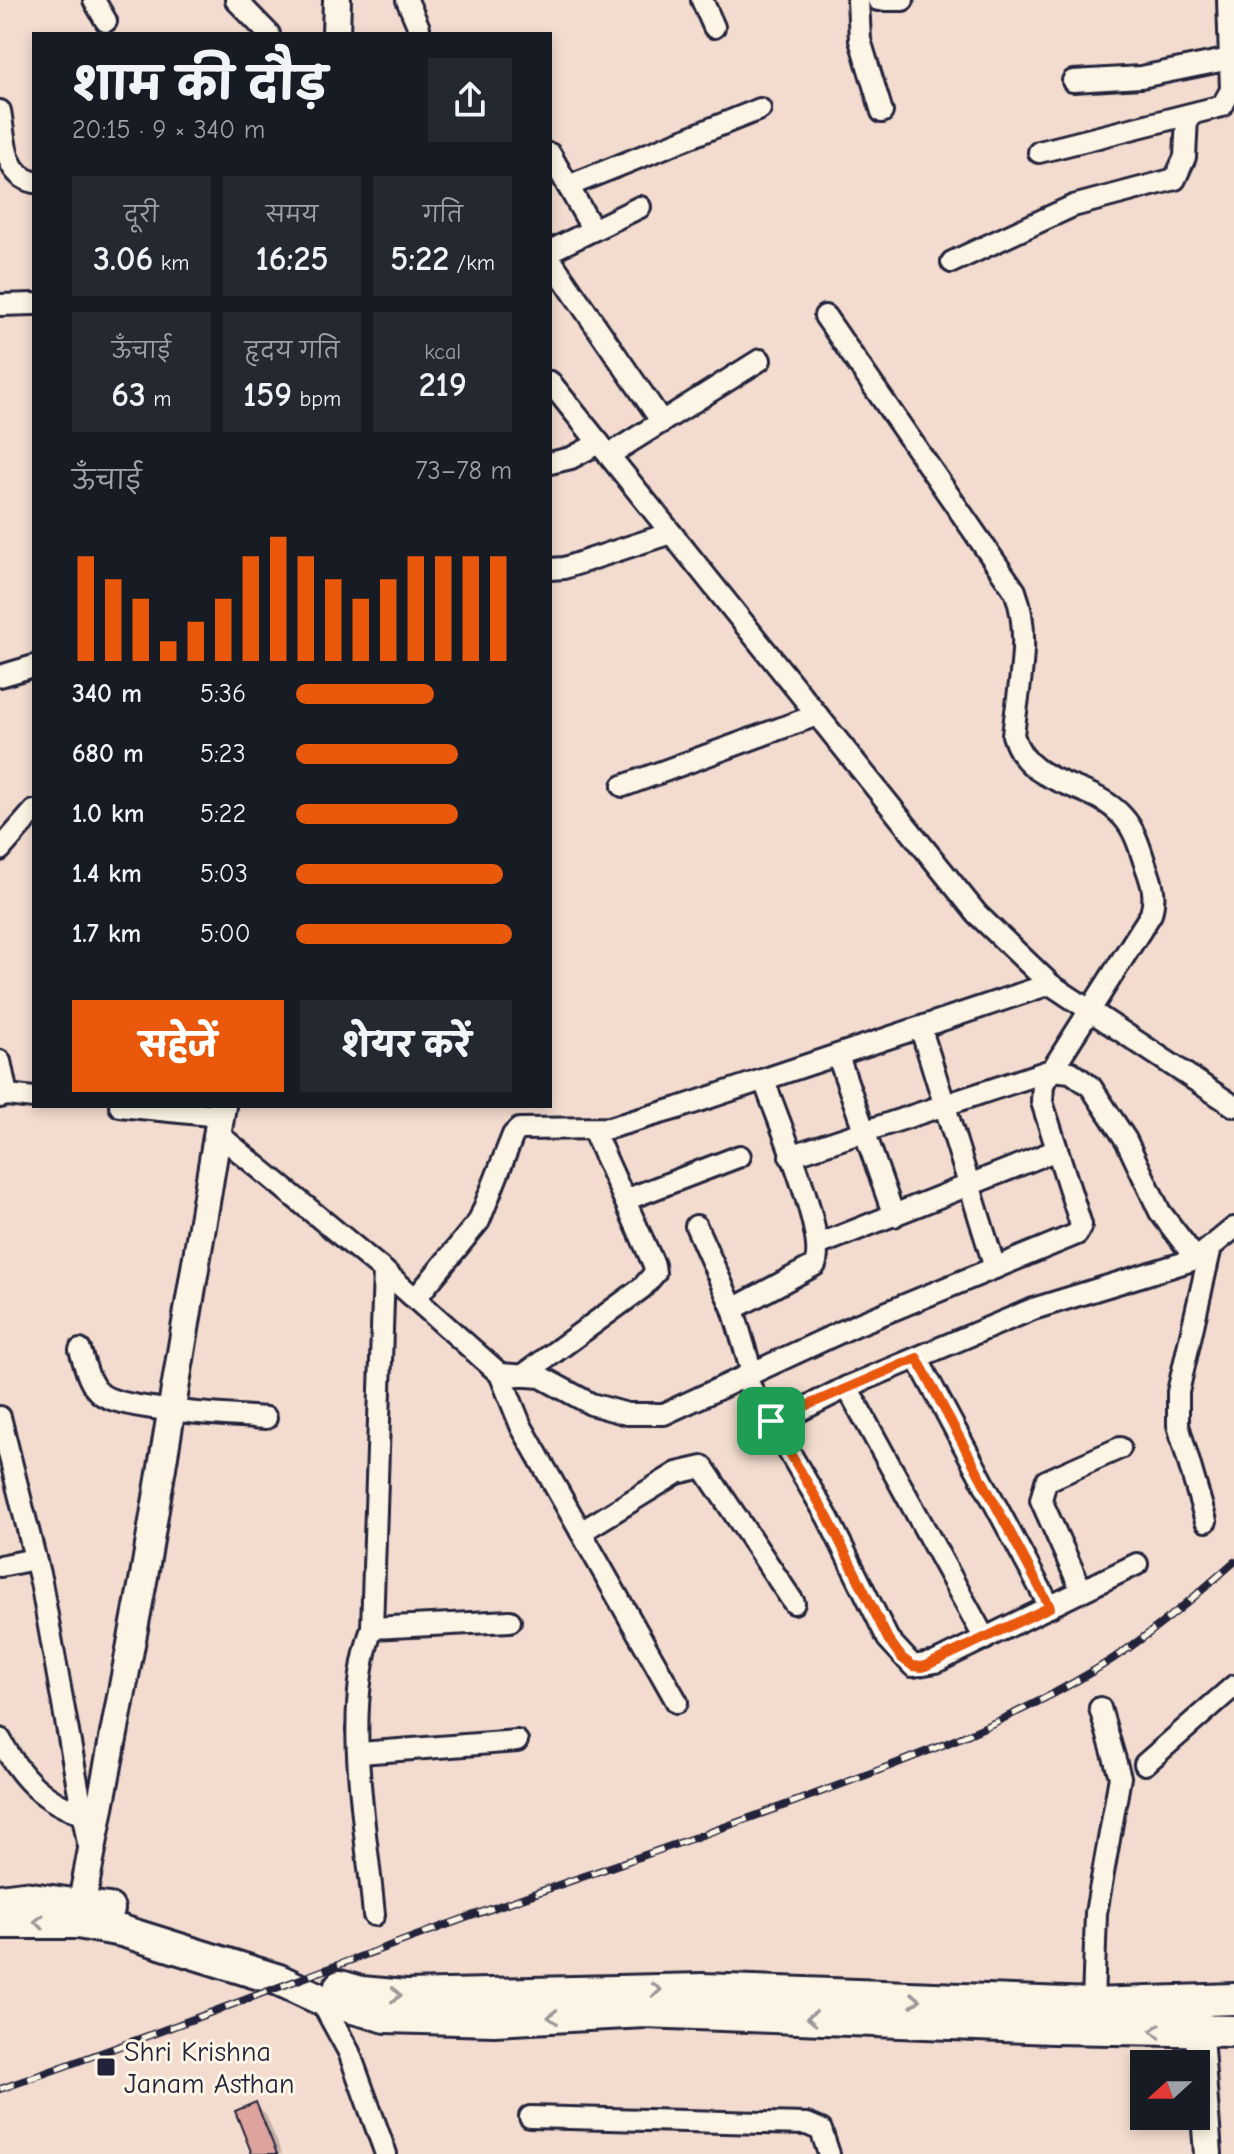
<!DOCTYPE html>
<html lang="hi">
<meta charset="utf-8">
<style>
:root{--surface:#171b24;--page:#242831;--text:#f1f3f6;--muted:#9ea1a6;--accent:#ea580c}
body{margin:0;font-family:"Comic Neue","Playpen Sans Deva",sans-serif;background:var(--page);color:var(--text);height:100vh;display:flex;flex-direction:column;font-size:30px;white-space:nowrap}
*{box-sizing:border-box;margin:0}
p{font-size:26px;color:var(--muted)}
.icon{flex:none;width:44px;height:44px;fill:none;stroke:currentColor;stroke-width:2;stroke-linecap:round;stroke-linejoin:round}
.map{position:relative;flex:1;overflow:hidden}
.panel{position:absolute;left:32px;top:32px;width:520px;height:1076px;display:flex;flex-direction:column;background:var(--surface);border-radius:0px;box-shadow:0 4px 12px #0003}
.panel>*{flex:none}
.needle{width:52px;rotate:249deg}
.controls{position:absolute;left:1130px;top:2050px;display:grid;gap:16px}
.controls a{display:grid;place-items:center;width:80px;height:80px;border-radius:0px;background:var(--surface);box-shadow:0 4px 12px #0003;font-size:40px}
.pin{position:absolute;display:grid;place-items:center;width:68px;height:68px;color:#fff;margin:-34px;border-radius:16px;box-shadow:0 4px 12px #0006}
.round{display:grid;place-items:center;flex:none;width:84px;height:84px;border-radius:0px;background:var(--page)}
.head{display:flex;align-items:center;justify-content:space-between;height:136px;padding:0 40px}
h1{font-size:44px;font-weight:800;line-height:60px}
.stats{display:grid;grid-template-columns:repeat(3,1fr);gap:12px;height:136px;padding:8px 40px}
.stats div{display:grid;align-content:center;border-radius:0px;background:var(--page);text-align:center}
.stats b{font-size:34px;font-weight:800}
.stats small{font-size:22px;font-weight:400}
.stats p{font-size:22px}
.chart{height:224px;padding:16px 40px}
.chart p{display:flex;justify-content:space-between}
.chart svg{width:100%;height:144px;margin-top:8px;stroke:var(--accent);stroke-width:6}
.button{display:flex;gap:16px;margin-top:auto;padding:16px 40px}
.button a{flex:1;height:92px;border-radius:0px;background:var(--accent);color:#fff;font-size:32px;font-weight:800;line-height:92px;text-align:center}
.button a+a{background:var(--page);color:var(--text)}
ul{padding:0 40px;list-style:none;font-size:26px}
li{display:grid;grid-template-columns:128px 96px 1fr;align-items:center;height:60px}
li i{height:20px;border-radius:10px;background:var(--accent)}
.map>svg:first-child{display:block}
.shadow{fill:#0003}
.building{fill:#dda39c;stroke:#22223b;stroke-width:2}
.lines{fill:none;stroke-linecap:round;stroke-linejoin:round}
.minor-casing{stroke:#22223b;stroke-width:26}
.tertiary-casing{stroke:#22223b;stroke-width:32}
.secondary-casing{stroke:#22223b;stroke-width:36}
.minor{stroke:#fcf5e5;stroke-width:20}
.tertiary{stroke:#fcf5e5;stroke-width:26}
.secondary{stroke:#fcf5e5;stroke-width:30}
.rail-casing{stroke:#22223b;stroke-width:8}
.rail{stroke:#fcf5e5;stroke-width:5;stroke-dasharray:15;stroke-linecap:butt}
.oneway{stroke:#9a9698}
.route-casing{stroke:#fff;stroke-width:16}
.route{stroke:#ea580c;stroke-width:10}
.poi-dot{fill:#22223b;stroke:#fcf5e5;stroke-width:3}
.labels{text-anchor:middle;stroke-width:6;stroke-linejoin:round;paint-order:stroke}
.poi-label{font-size:28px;fill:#22223b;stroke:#fcf5e5;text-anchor:start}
</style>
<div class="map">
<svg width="1234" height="2154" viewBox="0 0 1234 2154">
<rect width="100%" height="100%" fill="#f3dccf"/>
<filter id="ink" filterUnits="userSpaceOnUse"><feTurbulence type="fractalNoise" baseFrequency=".0125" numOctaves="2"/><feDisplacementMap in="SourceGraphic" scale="16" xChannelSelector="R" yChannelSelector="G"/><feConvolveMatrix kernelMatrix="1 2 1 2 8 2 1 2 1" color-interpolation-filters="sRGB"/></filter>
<g filter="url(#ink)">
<polygon class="shadow" points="256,2105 266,2115 282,2154 255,2154"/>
<polygon class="building" points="256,2102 277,2154 252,2154 235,2111"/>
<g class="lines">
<g class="minor-casing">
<g id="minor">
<polyline points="94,0 106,21"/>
<polyline points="236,0 269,34"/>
<polyline points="407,0 419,28"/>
<polyline points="702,0 714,27"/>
<polyline points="858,0 860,40 882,112"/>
<polyline points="878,0 903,0"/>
<polyline points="1073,81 1141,77 1230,59"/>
<path d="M0,111C5,137 3,175 34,182"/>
<polyline points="1039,152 1222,106 1231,90 1228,0"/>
<polyline points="550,154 593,230"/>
<polyline points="568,186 760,109"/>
<polyline points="550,251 640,207"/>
<polyline points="550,259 662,422"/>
<polyline points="952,262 1073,206 1175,179 1185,157 1187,117"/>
<polyline points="0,305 34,304"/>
<polyline points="550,382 977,914 1050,984 1234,1106"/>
<polyline points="609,455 760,360"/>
<polyline points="550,463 571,458 599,443"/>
<polyline points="550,569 564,568 671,533"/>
<polyline points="0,676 34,666"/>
<polyline points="623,786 817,715"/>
<polyline points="0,850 34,811"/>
<polyline points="921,1029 995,1268"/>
<polyline points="838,1056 894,1216"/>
<polyline points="0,1061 7,1095 0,1097"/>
<polyline points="7,1095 34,1098"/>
<polyline points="120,1106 220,1116"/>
<polyline points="218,1134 384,1271 500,1374 521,1426 677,1702"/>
<polyline points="790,1156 1051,1070 1071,1072 1091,1087 1126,1140 1160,1212 1196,1259"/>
<polyline points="625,1200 740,1156"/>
<polyline points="696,1226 733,1309 752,1373"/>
<polyline points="818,1245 1057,1150"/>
<polyline points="416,1298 479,1221 513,1135 519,1129 609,1128 678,1108 1050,984"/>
<path d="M733,1309L815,1265C828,1235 776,1116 764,1080"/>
<path d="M80,1350C85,1364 88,1384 101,1394C122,1411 234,1415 266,1418"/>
<polyline points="917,1358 1050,1607"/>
<path d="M500,1374L541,1377L591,1404L627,1414H664L856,1325L1077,1234L1081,1225L1042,1102L1043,1084L1151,914C1157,894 1151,880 1144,861C1139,845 1134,829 1123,817C1090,779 1029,790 1013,735C1018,689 1032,635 1015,591L825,316"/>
<polyline points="522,1376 642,1288 655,1273 654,1265 593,1130"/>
<polyline points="745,1377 766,1416 777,1422 847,1387 1033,1309 1196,1259 1234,1228"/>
<polyline points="847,1387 985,1639"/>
<polyline points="0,1417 41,1582 88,1843"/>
<polyline points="771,1421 828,1518 888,1639 913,1666 936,1662 1137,1564"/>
<polyline points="1206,1521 1178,1425 1178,1392 1210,1251"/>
<polyline points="581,1532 677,1473 703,1467 794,1603"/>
<polyline points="0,1566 35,1559"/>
<polyline points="1081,1589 1041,1500 1046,1481 1120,1448"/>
<polyline points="372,1628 510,1621"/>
<path d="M0,1739C20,1777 43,1802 85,1815"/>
<polyline points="360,1753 517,1741"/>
<polyline points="1145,1764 1234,1686"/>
<path d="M374,1915C366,1824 342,1715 372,1628L384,1271"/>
<polyline points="320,1999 349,2052 386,2154"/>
<polyline points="1093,2004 1096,1913 1120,1777 1100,1708"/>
<polyline points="530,2117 807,2124 821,2130 829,2154"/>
</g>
</g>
<g class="tertiary-casing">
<g id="tertiary">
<polyline points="336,34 337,0"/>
<polyline points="78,1923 144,1576 222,1106"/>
<polyline points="1197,2010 1208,2154"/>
</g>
</g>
<g class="secondary-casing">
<g id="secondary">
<polyline points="0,1900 24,1897 109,1909"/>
<polyline points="0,1923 78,1923 122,1931 279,1980 320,1999 386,2017 494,2020 645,2012 1053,2028 1234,2031"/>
<polyline points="340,1986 361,1992 406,1996 703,1989 1093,2004 1234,1999"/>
</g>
</g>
<use href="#minor" class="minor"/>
<use href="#tertiary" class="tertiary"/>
<use href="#secondary" class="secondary"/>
<g class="rail-casing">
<path id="rail" d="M0,2089C173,2029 343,1961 516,1900C624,1862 734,1825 842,1784C928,1752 1016,1718 1095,1670C1145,1640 1190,1601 1234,1562"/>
</g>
<use href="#rail" class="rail"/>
</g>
<defs><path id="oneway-chevron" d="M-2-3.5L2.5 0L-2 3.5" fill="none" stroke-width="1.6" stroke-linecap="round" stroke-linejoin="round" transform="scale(2)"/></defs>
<g class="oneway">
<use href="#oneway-chevron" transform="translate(39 1922) rotate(180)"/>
<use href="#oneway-chevron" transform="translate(656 1990) rotate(-2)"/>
<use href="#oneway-chevron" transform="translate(396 1995) rotate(4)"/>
<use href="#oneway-chevron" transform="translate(915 2000) rotate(2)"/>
<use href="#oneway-chevron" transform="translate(553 2017) rotate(177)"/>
<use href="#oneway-chevron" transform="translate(812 2018) rotate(-178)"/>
<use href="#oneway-chevron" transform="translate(1156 2031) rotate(-178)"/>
</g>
</g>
<g class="lines" filter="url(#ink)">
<g class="route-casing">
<polygon id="route" points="917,1358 1050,1607 923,1667 913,1666 902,1658 888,1639 828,1518 771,1421"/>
</g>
<use href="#route" class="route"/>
</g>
<rect class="poi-dot" x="96" y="2057" width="20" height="20" rx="4"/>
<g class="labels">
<g class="poi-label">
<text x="124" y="2061">Shri Krishna<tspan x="124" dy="32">Janam Asthan</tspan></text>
</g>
</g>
</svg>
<div class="controls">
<a><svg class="needle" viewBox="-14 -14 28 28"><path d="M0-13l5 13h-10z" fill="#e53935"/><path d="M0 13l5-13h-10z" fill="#9ea1a6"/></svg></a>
</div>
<div class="pin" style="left:771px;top:1421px;background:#1e9e55"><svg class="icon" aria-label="arrive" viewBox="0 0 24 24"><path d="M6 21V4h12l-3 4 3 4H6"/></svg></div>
<section class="panel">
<div class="head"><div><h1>शाम की दौड़</h1><p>20:15 · 9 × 340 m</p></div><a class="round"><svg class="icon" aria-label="share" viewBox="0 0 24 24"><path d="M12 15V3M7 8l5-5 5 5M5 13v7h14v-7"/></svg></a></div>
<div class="stats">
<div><p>दूरी</p><b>3.06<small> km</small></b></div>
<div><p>समय</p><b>16:25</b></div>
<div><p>गति</p><b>5:22<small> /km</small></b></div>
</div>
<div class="stats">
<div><p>ऊँचाई</p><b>63<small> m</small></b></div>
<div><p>हृदय गति</p><b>159<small> bpm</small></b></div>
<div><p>kcal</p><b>219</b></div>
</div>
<div class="chart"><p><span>ऊँचाई</span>73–78 m</p>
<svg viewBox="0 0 160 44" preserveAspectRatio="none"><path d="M5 44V12M15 44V19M25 44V25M35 44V38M45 44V32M55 44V25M65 44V12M75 44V6M85 44V12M95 44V19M105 44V25M115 44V19M125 44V12M135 44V12M145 44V12M155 44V12"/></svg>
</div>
<ul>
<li><b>340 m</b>5:36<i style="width:64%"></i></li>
<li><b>680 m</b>5:23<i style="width:75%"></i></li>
<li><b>1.0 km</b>5:22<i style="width:75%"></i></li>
<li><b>1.4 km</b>5:03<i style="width:96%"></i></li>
<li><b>1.7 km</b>5:00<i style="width:100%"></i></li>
</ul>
<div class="button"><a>सहेजें</a><a>शेयर करें</a></div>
</section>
</div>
